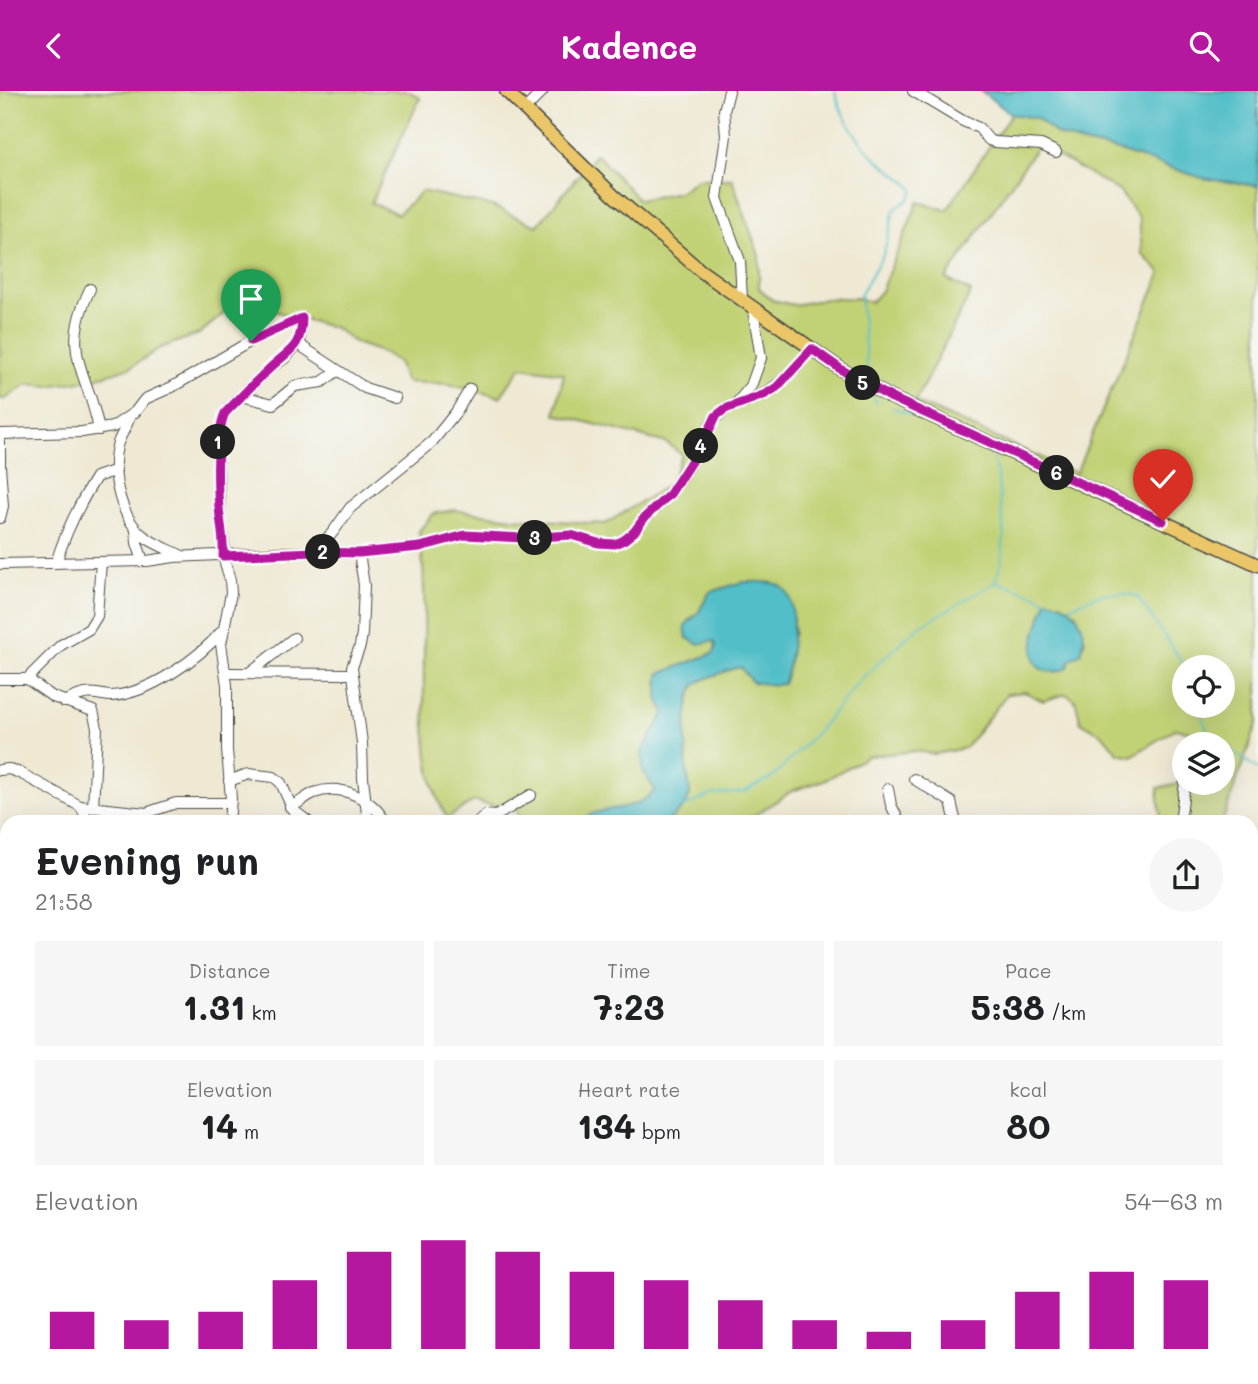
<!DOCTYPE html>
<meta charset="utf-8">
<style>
:root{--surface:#fff;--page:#f6f6f6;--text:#202124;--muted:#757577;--accent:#b5179e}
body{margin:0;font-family:Mali,sans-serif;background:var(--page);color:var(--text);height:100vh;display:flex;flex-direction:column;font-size:26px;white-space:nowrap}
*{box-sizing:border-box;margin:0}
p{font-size:23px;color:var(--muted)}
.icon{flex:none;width:38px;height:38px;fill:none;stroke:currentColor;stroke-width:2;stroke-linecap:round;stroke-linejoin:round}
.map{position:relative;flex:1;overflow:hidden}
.sheet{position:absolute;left:0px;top:724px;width:1258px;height:569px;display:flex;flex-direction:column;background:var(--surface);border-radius:21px 21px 0 0;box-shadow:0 7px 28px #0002}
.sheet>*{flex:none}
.controls{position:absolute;left:1172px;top:564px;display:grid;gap:14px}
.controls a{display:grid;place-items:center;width:63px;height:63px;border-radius:50%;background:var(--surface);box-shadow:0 7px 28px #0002;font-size:35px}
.pin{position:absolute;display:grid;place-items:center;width:60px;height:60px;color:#fff;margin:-72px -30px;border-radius:50% 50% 50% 0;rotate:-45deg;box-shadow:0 0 7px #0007}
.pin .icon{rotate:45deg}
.km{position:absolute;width:35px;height:35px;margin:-18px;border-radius:50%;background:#222;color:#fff;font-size:19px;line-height:35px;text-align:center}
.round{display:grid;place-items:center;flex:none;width:74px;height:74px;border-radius:37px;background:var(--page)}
.head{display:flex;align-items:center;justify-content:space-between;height:119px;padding:0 35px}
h1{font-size:38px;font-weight:800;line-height:52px}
.figures{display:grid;grid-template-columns:repeat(3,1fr);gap:10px;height:119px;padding:7px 35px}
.figures div{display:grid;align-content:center;border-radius:0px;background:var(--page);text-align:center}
.figures b{font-size:35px;font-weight:800}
.figures small{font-size:19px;font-weight:400}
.figures p{font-size:19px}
.chart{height:196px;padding:14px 35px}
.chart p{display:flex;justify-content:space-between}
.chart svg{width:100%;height:126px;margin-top:7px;stroke:var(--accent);stroke-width:6}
header{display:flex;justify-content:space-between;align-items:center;height:91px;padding:0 35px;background:var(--accent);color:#fff;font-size:32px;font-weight:800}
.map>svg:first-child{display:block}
.green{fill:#c1d174;stroke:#767e50;stroke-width:2;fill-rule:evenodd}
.water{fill:#51bec8;stroke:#3e747a;stroke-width:2}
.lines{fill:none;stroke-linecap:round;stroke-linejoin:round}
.stream{stroke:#51bec8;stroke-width:2}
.minor-casing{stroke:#484844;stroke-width:12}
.major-casing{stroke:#484844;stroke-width:15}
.minor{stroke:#fff;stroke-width:10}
.major{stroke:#ebc669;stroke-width:12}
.route-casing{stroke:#fff;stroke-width:14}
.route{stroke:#b5179e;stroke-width:9}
</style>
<header><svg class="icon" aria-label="back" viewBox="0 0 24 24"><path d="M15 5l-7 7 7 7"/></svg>Kadence<svg class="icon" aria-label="search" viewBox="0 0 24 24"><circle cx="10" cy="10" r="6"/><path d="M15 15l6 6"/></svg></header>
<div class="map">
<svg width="1258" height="1293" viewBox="0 0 1258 1293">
<rect width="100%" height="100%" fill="#f6f6f2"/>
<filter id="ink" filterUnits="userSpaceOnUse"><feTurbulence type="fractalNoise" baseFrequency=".0143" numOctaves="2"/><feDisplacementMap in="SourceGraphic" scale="14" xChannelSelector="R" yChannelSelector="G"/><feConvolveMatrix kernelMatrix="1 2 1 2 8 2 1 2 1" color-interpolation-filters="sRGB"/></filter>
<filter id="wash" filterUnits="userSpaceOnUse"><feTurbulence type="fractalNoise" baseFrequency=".00686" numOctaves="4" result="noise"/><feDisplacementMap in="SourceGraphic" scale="28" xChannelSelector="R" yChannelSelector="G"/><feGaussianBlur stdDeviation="1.57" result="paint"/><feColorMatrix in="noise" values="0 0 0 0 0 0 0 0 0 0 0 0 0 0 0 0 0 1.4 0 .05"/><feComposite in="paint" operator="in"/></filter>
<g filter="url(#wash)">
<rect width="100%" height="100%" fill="#efe9d4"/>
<g class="green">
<path d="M0,0H409L420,7L371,112L398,123L422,100L492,115L537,135L596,63L639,109L679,101L697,88H732L759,165V197L772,209L794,214L825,208L857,207L871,211L881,200L918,111L947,119L1011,23L1037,27L1056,43L1078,51L1116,59L1202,87L1258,95V630L1222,731H1161L1158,697L1185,691H1223V653H1196L1189,640L1175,638L1132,665L1118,662L1103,644L1081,631L1075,609L1066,603L1043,610L1025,601L1007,603L965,657L935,663L915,660L868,665L827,688L792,700L753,725L736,731H667C676,723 688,715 689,702C690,695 687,687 687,680C686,659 683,609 696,593C700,589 734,577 741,576L746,584L794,543L792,523L744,491L710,501L698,522L689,529L714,550L716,554L714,562L659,583L658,607L665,621L642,661L650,690L655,699L647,709L632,715L597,722L580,731H520L516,717L488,714L474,710L447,727C429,695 428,670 425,634C421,570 429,504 419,440L433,423L454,419L513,427L605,433L670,393L682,364L667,352L555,323L564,282L521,276L500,306L448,293L406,291L398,271L384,262L355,252L335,237L256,215L228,219L199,243L160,257L131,276L89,289L48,295L27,293L5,308H0ZM1038,54L1119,100L1139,127L1142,163L1161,182L1076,382L915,311L971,201L946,188ZM1072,520L1076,522L1085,549L1081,562L1070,569ZM1185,576H1223V614H1185Z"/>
<polygon points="1251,946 1258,947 1258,1039 1251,1039"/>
</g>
<g class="water">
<polygon points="981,0 1258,0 1258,95 1202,87 1116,59 1078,51 1056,43 1037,27 1011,23"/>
<path d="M743,491C755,491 772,489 782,496C801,508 791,574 783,593L775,594L752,591L741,576C734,577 700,589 696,593C683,609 686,659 687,680C687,687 690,695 690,702C688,715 676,723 667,731H580C600,711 634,725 655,699L643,680L642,661L665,622L658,607L659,583L714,562L716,554L714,550L698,553L687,547L685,535L698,522L710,501Z"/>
<path d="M1047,509C1075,512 1090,535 1081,562L1070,569L1068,576C1060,580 1054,582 1046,580C1020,573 1041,527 1047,509Z"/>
</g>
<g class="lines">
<g class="stream">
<path d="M835,0C841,27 862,57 884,74C894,83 906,88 914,99L909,108L894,119L884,162L860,204L868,285"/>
<polyline points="870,301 876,312"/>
<polyline points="893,317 920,327"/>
<polyline points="997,491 1036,504 1047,510"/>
<path d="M1070,516C1099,503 1105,499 1137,505L1180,568L1185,581"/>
<polyline points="1198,614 1209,644 1221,653"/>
<polyline points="1223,654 1258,678"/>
<polyline points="684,716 711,704 744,701 773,686 819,639 860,589 917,537 996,491 1001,472 1004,445 997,382 993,365 972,351"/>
<polyline points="0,1092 7,1086"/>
</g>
</g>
</g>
<g filter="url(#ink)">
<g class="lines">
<g class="minor-casing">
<g id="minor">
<polyline points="729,0 724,20 726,45 717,107 740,170 742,209"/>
<polyline points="913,0 963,30 979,37 989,49 995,51 1041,54 1056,61"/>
<polyline points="525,18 543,0"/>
<path d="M90,198C59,263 88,279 99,339"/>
<polyline points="298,250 304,257 365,297 395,307"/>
<polyline points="242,305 273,313 295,295 322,291 337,280"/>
<path d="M738,313C777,301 786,286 812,258"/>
<path d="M130,325C127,336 120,344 117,355C111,379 119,418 136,438C147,451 167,457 182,465"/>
<polyline points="0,343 82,341 113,336 135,321 145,308 172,296 251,250 302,227 300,247 295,256 285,267 270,277 225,322 217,347 220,425 224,453 223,465 230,489 231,502 221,553 227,594 227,659 231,708 229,732"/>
<polyline points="0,351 0,373"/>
<polyline points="0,375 3,415 0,427"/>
<polyline points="136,439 137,452 143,470"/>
<polyline points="314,461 333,441 350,417 432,351 456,321 470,298"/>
<polyline points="359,462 364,494 362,543 360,555 352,576 362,652 363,687 368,732"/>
<path d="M56,472C65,442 80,412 96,386L116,379"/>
<polyline points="0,473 147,470 174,466 283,461 359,462 420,456 465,444 523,447 571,444 598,452 615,453 624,449 634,441 645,426 670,403 703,352 712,331 725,318 735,314 751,295 761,267 753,218"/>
<polyline points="226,582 347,583"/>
<polyline points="249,582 294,547"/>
<polyline points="0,588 27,588 53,606 93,620 97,637 93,717"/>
<polyline points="27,588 61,554 89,538 97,525 101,471"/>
<path d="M64,611C71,608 78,604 85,603C94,601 103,605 112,605C150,602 198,568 222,540"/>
<polyline points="0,679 9,678 20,682 80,715 146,722 176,712 230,712"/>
<polyline points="914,688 951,711 956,732"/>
<polyline points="229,690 248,683 274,686 281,692 293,719 310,732"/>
<polyline points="888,698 891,714 900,732"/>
<polyline points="80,715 90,732"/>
<path d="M290,716C299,713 305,706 314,702C342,692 373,708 386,732"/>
<polyline points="477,732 486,724 496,725 531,704"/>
<polyline points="1180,732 1185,691"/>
<polyline points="0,838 7,837"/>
<polyline points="0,938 7,945"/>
<polyline points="0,986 7,985"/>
<polyline points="0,1028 7,1040"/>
<polyline points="1251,1074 1258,1075"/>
<path d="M0,1171C9,1187 3,1212 2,1230"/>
<polyline points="168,1286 168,1293"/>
<polyline points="232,1286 232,1293"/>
<polyline points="285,1286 285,1293"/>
<polyline points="402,1286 402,1293"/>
<polyline points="839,1286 840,1293"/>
<polyline points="547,1290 552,1293"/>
<polyline points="61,1293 61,1286"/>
<polyline points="112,1293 113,1286"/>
<polyline points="464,1293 464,1286"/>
<polyline points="658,1293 658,1286"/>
<polyline points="723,1293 724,1286"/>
<polyline points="782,1293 783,1286"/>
<polyline points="863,1293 867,1286"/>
<polyline points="948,1293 961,1286"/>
</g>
</g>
<g class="major-casing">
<g id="major">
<polyline points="506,0 613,104 701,180 842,279 892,307 1258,474"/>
<polyline points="1251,1266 1258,1264"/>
<polyline points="1181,1293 1199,1286"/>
</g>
</g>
<use href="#minor" class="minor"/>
<use href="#major" class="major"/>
</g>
</g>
<g class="lines" filter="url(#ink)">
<g class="route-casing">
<path id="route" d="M251,250L302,227C302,258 287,260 268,279C253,293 239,308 225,322C215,344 217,401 220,426C222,440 224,451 223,465L314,461L359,462L420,456L465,444L523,447L571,444L598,452L615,453L624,449L634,441L645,426L670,403L703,352L716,325L725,318L766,303L777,296L812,258L842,279L892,307L1163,430"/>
</g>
<use href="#route" class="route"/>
</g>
</svg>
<div class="controls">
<a><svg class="icon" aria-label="locate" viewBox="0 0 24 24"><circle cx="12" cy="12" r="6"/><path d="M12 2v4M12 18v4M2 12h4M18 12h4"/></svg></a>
<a><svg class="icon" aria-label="layers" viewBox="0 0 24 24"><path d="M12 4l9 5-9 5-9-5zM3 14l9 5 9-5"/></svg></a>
</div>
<div class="pin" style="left:251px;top:250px;background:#1e9e55"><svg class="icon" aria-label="arrive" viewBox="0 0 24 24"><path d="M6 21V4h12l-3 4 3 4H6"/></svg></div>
<div class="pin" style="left:1163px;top:430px;background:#d93025"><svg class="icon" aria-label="check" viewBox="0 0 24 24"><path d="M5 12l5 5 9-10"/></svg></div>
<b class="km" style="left:218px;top:351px">1</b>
<b class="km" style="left:323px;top:461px">2</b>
<b class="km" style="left:535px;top:447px">3</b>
<b class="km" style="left:701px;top:355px">4</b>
<b class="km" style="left:863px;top:292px">5</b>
<b class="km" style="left:1057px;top:382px">6</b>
<section class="sheet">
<div class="head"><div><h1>Evening run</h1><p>21:58</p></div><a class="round"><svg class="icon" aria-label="share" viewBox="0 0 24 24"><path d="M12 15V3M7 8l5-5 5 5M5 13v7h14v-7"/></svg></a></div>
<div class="figures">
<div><p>Distance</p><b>1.31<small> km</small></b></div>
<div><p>Time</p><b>7:23</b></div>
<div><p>Pace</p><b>5:38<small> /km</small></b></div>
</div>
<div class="figures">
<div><p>Elevation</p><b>14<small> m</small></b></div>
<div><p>Heart rate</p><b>134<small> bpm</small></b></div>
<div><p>kcal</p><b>80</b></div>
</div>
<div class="chart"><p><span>Elevation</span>54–63 m</p>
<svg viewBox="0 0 160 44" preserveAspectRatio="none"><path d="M5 44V31M15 44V34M25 44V31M35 44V20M45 44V10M55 44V6M65 44V10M75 44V17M85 44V20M95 44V27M105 44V34M115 44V38M125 44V34M135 44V24M145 44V17M155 44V20"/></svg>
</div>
</section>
</div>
